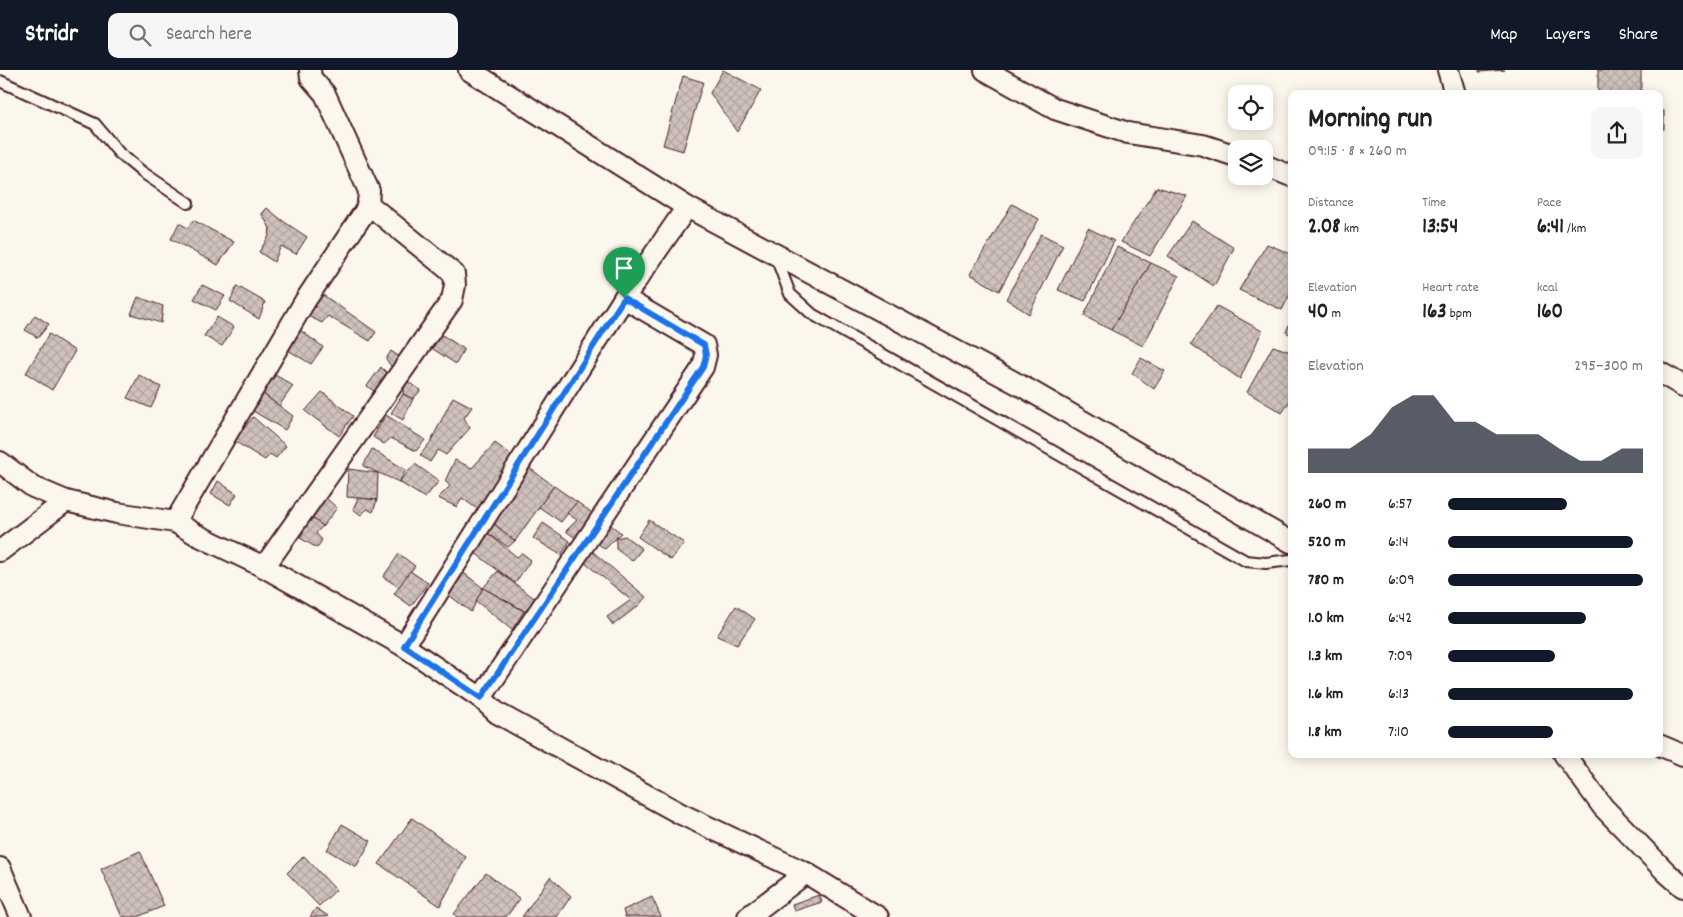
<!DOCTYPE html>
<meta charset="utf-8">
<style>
:root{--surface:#fff;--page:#f6f6f6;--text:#202124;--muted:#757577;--accent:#111827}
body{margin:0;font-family:Dekko,sans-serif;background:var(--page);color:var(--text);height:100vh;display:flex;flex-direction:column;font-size:19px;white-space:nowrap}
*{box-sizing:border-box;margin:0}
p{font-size:16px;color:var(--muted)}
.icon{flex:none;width:28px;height:28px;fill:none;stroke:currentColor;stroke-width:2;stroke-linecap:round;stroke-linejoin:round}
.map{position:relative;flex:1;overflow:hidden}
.side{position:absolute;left:1288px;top:20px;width:375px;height:668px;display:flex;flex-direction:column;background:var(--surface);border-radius:10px;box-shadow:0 2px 12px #0003}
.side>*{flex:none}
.fabs{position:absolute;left:1228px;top:15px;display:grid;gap:10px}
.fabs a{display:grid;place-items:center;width:45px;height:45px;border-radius:10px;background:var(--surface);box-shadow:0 2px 12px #0003;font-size:25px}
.pin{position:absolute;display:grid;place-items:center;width:42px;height:42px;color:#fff;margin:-51px -21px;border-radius:50% 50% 50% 0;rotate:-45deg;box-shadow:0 0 5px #0007}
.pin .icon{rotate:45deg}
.round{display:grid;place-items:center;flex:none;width:52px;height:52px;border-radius:10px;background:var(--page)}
.summary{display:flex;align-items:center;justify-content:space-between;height:85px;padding:0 20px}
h1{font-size:28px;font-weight:700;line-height:38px}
.figures{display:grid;grid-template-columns:repeat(3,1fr);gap:8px;height:85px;padding:5px 20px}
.figures div{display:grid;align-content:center}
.figures b{font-size:21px;font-weight:700}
.figures small{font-size:14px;font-weight:400}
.figures p{font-size:14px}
.chart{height:140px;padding:10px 20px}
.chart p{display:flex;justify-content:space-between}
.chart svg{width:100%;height:90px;margin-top:5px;fill:var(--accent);opacity:.7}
ul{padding:0 20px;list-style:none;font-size:16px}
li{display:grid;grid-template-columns:80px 60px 1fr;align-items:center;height:38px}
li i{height:12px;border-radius:6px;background:var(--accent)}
header{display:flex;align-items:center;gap:30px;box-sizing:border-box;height:70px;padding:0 25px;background:var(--accent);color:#fff}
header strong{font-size:24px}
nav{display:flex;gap:28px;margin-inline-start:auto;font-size:18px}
.search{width:350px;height:45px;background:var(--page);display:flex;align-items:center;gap:12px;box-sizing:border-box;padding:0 18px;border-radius:10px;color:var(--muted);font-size:19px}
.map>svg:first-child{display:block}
.building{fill:url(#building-cross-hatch);stroke:#4a1f2b}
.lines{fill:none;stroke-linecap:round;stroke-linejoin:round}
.service-casing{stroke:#4a1f2b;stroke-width:14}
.minor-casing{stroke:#4a1f2b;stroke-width:24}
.service{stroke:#fbf7ec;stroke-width:10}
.minor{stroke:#fbf7ec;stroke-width:20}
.route-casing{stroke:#fff;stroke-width:10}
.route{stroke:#1a73e8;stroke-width:6}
</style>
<header>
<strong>Stridr</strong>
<div class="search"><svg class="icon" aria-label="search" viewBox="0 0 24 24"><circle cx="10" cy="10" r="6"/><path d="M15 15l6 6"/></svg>Search here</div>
<nav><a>Map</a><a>Layers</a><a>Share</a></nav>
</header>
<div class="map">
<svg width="1683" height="847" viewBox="0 0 1683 847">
<defs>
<pattern id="building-cross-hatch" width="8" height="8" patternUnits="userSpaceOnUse" patternTransform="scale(1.25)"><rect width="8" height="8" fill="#cfc2bc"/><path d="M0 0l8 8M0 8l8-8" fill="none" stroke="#b3a6a2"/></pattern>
</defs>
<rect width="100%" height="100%" fill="#fbf7ec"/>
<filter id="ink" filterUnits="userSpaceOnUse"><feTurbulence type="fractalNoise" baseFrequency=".02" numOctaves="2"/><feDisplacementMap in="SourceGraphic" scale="10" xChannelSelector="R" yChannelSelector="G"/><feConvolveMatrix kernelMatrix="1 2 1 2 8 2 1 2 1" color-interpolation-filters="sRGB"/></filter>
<g filter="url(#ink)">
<g class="building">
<polygon points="723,0 761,20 737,62 710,23"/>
<polygon points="1479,0 1505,0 1479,2"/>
<rect x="1598" y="0" width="43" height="24"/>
<polygon points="683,6 703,12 683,81 663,75"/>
<rect x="1659" y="41" width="5" height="18"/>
<polygon points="1157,117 1187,126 1150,186 1121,172"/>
<polygon points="1012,134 1039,149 999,221 970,204"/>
<polygon points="267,138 277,153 269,166 270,158 262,144"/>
<polygon points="267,138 283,151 307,167 296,184 281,176 274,192 259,182 269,166 270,158 262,144"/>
<polygon points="193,150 234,172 218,195 171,169 179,153 188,158"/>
<polygon points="1192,151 1234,178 1214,216 1168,186"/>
<polygon points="1088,158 1114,171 1085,231 1058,220"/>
<polygon points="1041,164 1063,175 1029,244 1006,229"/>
<polygon points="1267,174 1291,184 1291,222 1282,240 1239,220"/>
<polygon points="1117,177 1151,193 1111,260 1084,246"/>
<polygon points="1151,193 1179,206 1143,276 1111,260"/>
<polygon points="202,215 225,226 216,240 194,229"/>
<polygon points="237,216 265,232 259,249 230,231"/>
<polygon points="316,220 376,262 370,271 328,246 322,253 302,243"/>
<polygon points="138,227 163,236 161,253 131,244"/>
<polygon points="1217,236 1262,261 1240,309 1191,274"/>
<polygon points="35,245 49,254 38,268 25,260"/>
<polygon points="217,247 234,257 222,276 204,266"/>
<polygon points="1291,250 1291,265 1286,262"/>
<polygon points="296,257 323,277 311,294 283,277"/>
<polygon points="439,263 464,279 456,294 430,277"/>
<polygon points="49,264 75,281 52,320 26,303"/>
<polygon points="1273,276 1291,282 1291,329 1282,343 1247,322"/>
<polygon points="391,281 407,292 395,302 386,289"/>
<polygon points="1141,288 1165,301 1154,319 1132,303"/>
<polygon points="381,297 393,309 379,325 367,316"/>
<polygon points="139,305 161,317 151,338 127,328"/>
<polygon points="276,305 293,316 279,336 262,323"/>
<polygon points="406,311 421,320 413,329 403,324"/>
<polygon points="322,322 353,346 339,366 305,341"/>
<polygon points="262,323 293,346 285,360 253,341"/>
<polygon points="403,324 413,329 403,350 391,343"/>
<polygon points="453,327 472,337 464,348 470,358 446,385 438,380 430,392 420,385 430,373"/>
<polygon points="386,345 425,370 416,381 391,368 384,374 373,367"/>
<polygon points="253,347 286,376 276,388 270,384 265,390 234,371"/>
<polygon points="495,373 515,388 477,439 462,428 457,437 438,428 450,416 445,411 455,390 472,398"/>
<polygon points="372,379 406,400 399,412 363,396"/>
<polygon points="415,394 439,411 425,428 399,412"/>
<polygon points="528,397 554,416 515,471 492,452"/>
<polygon points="348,399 378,403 377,430 347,427"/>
<polygon points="218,411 237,424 230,435 211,424"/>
<polygon points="554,416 577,432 561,452 539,437"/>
<polygon points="324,426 337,438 323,456 311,447"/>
<polygon points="358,428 377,430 373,442 367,439 361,445 353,439"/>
<polygon points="577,432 598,447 582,473 566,461 577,450 567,443"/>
<polygon points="311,447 323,456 316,463 322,470 317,478 300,468"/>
<polygon points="649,450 684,473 671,490 638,467"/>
<polygon points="492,452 515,471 508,477 485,461"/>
<polygon points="607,452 621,463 605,479 593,470"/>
<polygon points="543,453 570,471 561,485 533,468"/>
<polygon points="485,461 517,487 522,483 531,490 515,513 471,480"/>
<polygon points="625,466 642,479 632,491 616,479 616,468"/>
<polygon points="592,481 646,527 638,536 613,555 607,547 631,530 585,493"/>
<polygon points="399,484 415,496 399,517 383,507"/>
<polygon points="460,500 483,518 471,542 445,522"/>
<polygon points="410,501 428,513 411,536 394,524"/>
<polygon points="498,501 538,531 530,544 483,518"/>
<polygon points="483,518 524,541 512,560 476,531"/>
<polygon points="736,536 755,549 737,575 717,566"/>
<polygon points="412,748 466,787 440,836 379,794"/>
<polygon points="342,754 371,771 356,797 327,780"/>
<polygon points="140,781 164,836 137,847 122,847 101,799"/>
<polygon points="304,786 336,820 319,836 287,803"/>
<polygon points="486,803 520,829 506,847 457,847 454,844"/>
<polygon points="550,807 571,826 557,847 522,847"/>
<polygon points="819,825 822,832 794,841 792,834"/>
<polygon points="652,827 661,847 625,847 623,840"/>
<polygon points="316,838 328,846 327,847 310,847"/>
</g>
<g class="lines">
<g class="service-casing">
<g id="service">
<polyline points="0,11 95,54 119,83 142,102 188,133"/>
<polyline points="776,187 790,224 812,244 1246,491 1266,493 1291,490"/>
</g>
</g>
<g class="minor-casing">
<g id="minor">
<polyline points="469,0 687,137 1027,319 1291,472"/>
<polyline points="985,0 1055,39 1128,63 1203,75 1236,86"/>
<polyline points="1448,0 1455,24"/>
<polyline points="1264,95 1291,106"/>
<polyline points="1659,302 1683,316"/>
<polyline points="0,392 33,417 66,431 117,443 175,452 197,465 264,497 404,576 481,628 497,643 681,744 806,803 878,847"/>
<polyline points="175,452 305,231 365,141 368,134 369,121 325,24 311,8 310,0"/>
<polyline points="0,481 66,431"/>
<polyline points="264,497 452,230 455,215 454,204 368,134"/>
<polyline points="404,576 624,228 687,137"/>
<polyline points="481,628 703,297 706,285 704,275 624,228"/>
<polyline points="1659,675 1683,685"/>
<polyline points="1564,684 1603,737 1667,803 1683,817"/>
<polyline points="0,798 21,847"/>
<polyline points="748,847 806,803"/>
</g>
</g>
<use href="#service" class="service"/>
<use href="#minor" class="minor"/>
</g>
</g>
<g class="lines" filter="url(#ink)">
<g class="route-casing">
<polygon id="route" points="624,228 704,275 706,285 703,297 481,628 404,576"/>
</g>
<use href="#route" class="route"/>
</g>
</svg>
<div class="fabs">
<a><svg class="icon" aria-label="locate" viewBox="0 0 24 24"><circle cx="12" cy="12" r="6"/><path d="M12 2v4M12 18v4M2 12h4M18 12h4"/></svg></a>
<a><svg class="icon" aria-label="layers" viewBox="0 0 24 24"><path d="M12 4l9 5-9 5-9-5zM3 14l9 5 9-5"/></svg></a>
</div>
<div class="pin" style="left:624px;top:228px;background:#1e9e55"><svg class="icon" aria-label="arrive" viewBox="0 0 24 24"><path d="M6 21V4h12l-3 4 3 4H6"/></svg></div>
<section class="side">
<div class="summary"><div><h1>Morning run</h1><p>09:15 · 8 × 260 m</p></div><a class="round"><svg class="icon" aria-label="share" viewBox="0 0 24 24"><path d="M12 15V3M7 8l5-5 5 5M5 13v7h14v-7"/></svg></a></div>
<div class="figures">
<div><p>Distance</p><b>2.08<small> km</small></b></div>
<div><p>Time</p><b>13:54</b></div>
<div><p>Pace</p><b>6:41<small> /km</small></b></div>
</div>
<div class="figures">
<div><p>Elevation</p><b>40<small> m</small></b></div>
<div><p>Heart rate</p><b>163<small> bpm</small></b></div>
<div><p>kcal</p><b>160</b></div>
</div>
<div class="chart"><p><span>Elevation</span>295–300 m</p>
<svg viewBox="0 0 160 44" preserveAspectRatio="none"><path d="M0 44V32L10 32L20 32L30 25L40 12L50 6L60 6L70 19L80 19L90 25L100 25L110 25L120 32L130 38L140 38L150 32L160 32V44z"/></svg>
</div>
<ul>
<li><b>260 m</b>6:57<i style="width:61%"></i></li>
<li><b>520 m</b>6:14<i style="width:95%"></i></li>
<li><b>780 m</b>6:09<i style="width:100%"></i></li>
<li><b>1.0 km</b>6:42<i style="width:71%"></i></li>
<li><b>1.3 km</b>7:09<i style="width:55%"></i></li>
<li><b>1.6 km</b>6:13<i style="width:95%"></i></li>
<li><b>1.8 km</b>7:10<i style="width:54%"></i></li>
</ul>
</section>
</div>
